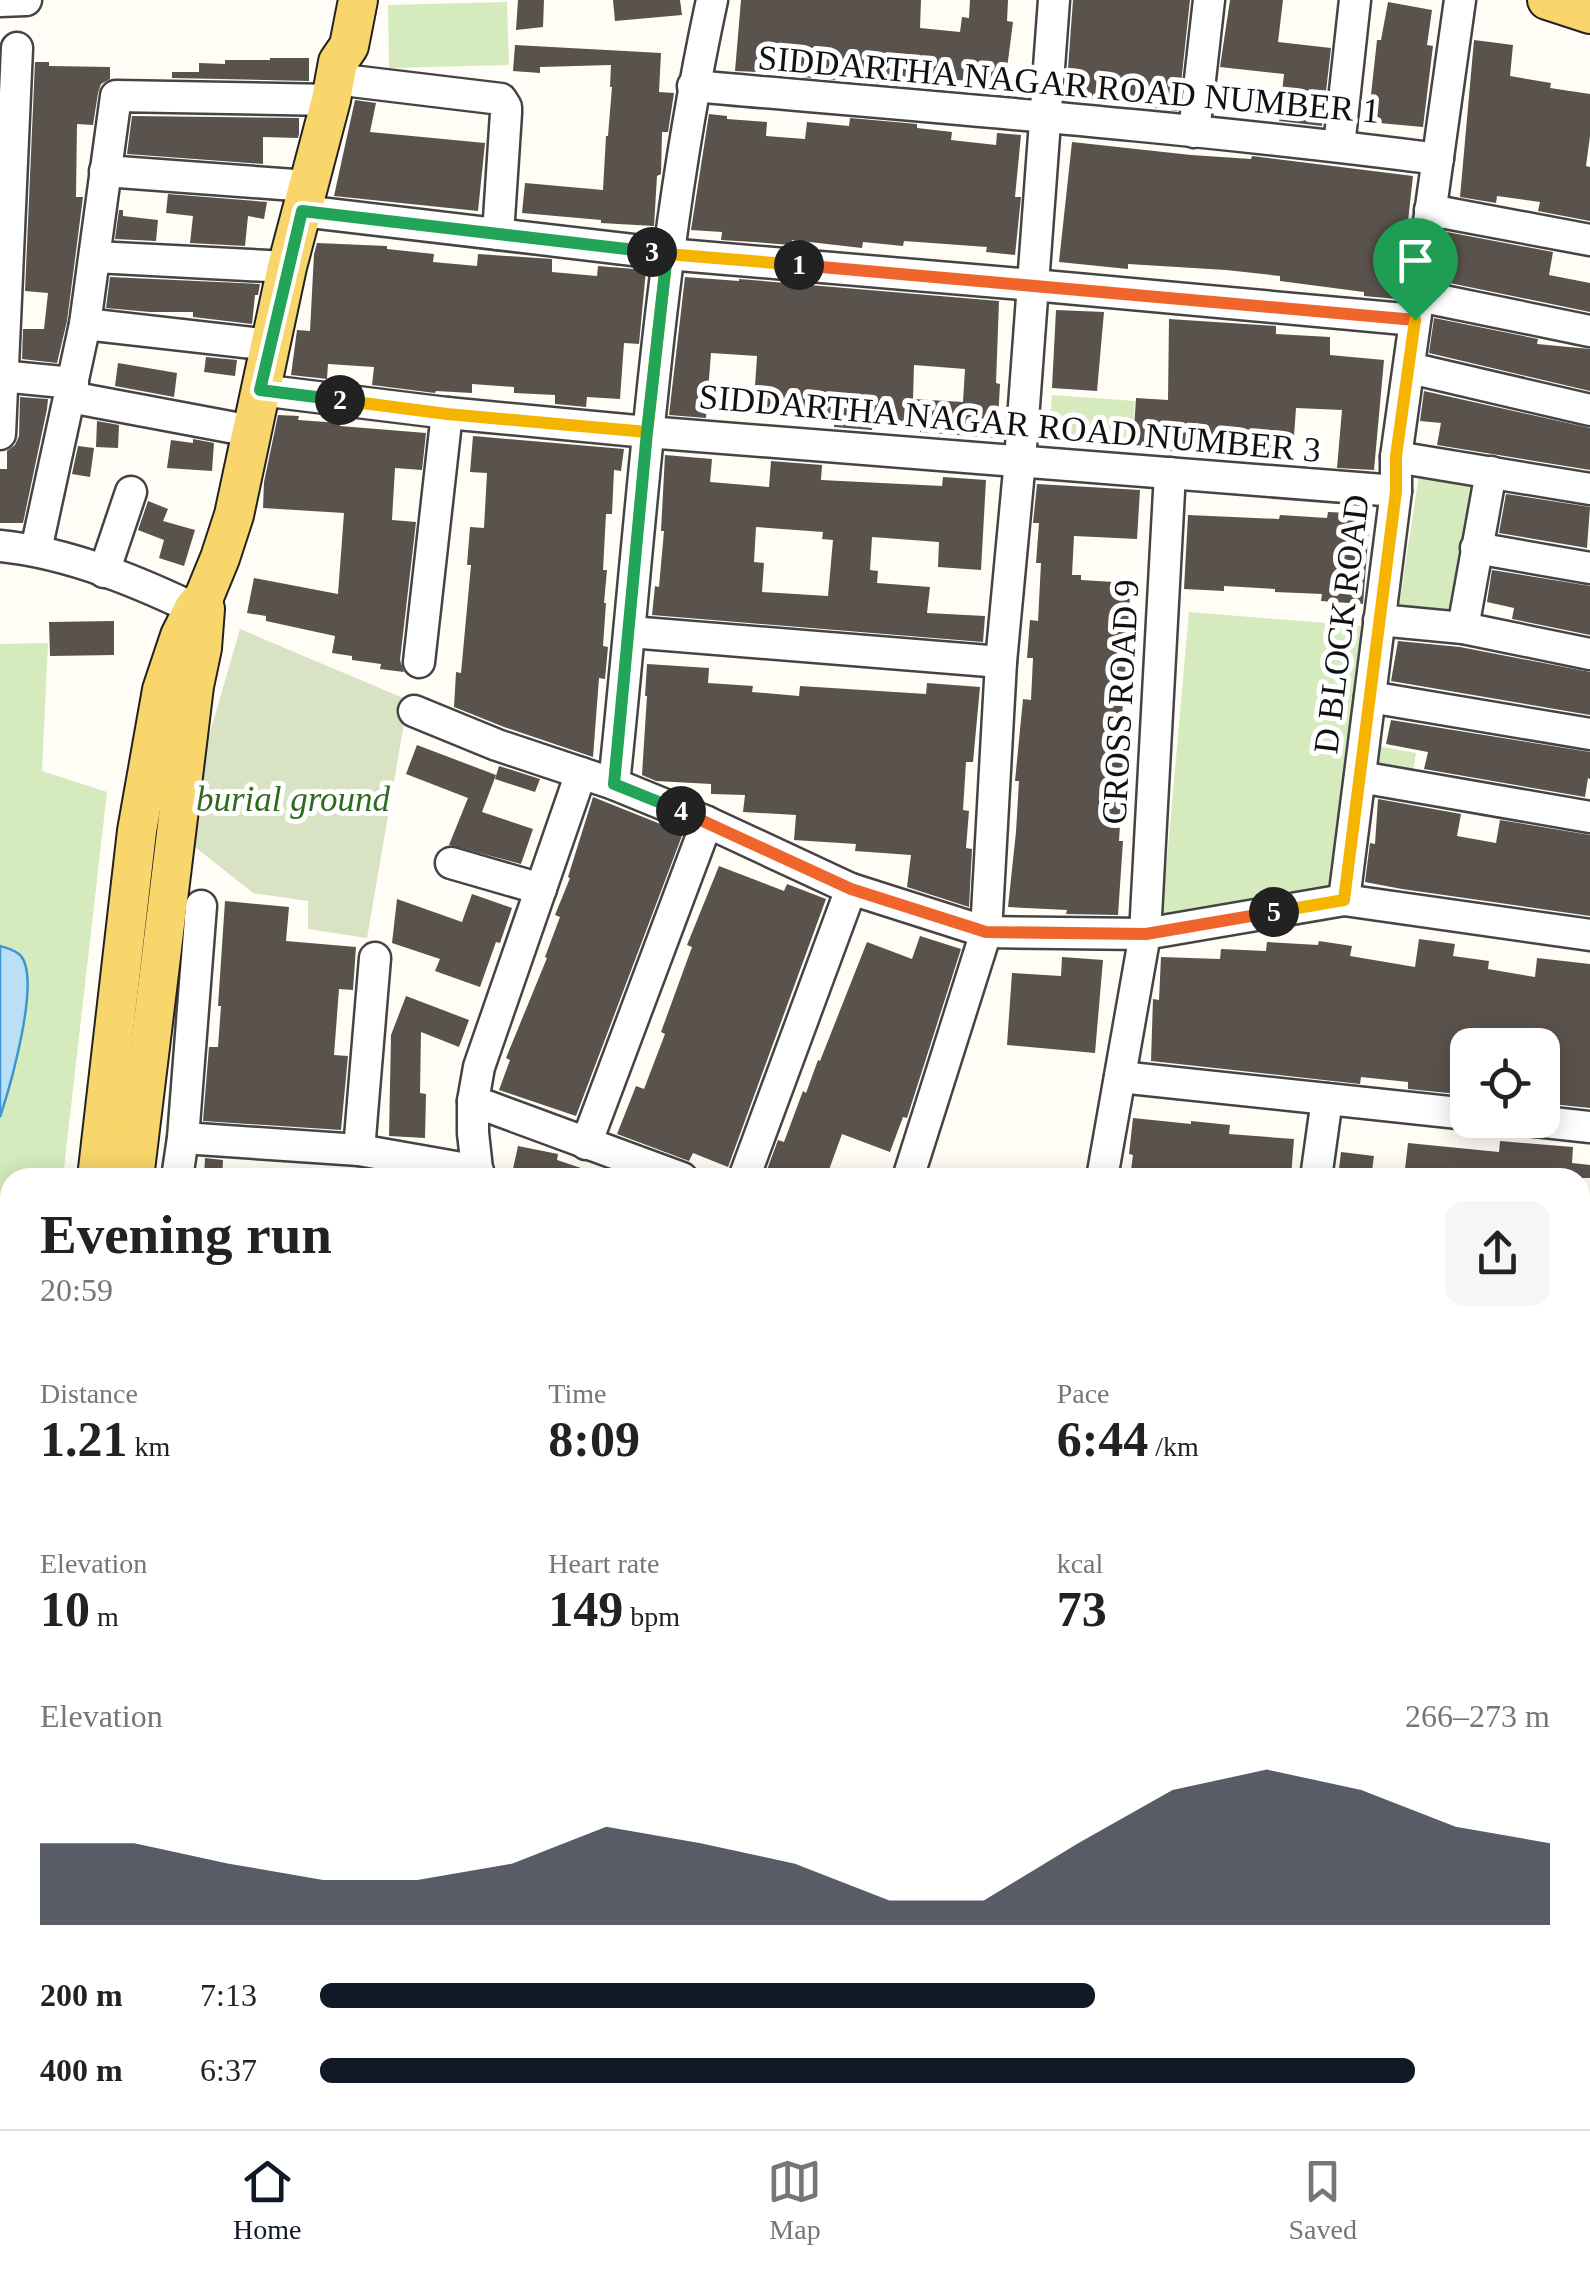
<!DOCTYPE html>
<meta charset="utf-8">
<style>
:root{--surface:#fff;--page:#f6f6f6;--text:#222;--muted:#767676;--line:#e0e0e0;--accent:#111827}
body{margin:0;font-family:Georgia,serif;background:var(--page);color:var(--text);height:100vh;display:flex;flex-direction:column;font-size:38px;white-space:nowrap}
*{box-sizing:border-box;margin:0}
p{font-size:32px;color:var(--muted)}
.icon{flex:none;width:55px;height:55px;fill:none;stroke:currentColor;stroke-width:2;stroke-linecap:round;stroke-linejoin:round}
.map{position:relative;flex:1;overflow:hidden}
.panel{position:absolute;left:0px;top:1168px;width:1590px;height:962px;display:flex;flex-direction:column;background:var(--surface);border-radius:30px 30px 0 0;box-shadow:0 5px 25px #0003}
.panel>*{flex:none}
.buttons{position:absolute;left:1450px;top:1028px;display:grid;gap:20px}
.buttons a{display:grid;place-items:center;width:110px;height:110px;border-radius:20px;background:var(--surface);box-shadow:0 5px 25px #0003;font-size:50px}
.pin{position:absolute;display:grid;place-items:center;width:85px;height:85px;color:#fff;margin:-102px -42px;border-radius:50% 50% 50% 0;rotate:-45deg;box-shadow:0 0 10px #0007}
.pin .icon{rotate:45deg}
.km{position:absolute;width:50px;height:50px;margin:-25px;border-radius:50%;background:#222;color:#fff;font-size:28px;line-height:50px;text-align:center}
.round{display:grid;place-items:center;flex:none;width:105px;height:105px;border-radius:20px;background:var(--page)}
.head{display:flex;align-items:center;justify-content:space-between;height:170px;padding:0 40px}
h1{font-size:55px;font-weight:700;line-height:75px}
.stats{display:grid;grid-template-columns:repeat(3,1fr);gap:15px;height:170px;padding:10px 40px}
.stats div{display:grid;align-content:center}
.stats b{font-size:50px;font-weight:700}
.stats small{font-size:28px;font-weight:400}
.stats p{font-size:28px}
.chart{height:280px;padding:20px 40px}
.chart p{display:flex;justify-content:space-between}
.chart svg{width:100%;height:180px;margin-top:10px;fill:var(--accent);opacity:.7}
ul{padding:0 40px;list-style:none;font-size:32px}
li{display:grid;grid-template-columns:160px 120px 1fr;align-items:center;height:75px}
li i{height:25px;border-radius:12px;background:var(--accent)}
.tab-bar{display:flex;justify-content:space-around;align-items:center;height:140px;border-top:2px solid var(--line);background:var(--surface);font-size:28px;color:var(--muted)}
.tab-bar a{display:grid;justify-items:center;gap:5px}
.tab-bar .active{color:var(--accent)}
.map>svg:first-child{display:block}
.green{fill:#d5ebbd}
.cemetery{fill:#d9e3c4}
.water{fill:#b9e0f7;stroke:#3f96cf;stroke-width:2.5}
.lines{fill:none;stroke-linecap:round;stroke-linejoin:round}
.stream{stroke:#3f96cf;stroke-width:6}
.building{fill:#5a524d;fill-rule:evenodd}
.minor-casing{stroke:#444;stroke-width:35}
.major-casing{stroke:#222;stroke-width:42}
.minor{stroke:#fff;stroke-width:30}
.major{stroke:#f9d66b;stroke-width:38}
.split-1-casing{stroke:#fff;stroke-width:20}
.split-2-casing{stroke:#fff;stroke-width:20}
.split-3-casing{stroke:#fff;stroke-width:20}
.split-4-casing{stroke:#fff;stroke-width:20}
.split-5-casing{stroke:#fff;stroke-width:20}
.split-6-casing{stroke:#fff;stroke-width:20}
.split-1{stroke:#f0652b;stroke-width:12}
.split-2{stroke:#f5b400;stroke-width:12}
.split-3{stroke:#22a559;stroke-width:12}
.split-4{stroke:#22a559;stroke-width:12}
.split-5{stroke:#f0652b;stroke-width:12}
.split-6{stroke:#f5b400;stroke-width:12}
.labels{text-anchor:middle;stroke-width:10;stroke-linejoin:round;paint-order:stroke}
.street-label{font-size:35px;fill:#111;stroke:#fff}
.park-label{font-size:35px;font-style:italic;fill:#2f6b1f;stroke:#fff}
</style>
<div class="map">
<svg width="1590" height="2129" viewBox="0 0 1590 2129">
<rect width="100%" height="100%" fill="#fffdf5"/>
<g class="green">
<polygon points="507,2 509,65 389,68 388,5"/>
<polygon points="1052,395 1135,401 1132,449 1048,443"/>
<polygon points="1420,468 1475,473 1450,620 1397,620"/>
<polygon points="1189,612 1364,626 1333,887 1162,915"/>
<polygon points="48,643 42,771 107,792 63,1177 10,1178 10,1962 0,1956 0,644"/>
<polygon points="1372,745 1416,753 1412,777 1368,769"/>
</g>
<polygon class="cemetery" points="240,629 408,700 367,938 308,929 308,901 253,893 190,843 200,767"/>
<path class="water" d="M0,946C7,948 16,950 21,956C41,980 10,1087 0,1117Z"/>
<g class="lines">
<polyline class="stream" points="0,1328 10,1327"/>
</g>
<g class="building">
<polygon points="518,0 544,0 543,27 516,30"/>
<polygon points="613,0 680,0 682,15 615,21"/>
<polygon points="741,0 921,0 920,28 960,32 962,17 969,18 970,0 1008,0 1007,21 1013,22 1005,84 911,76 910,86 874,83 875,72 838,70 837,80 801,77 801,74 735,71"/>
<polygon points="1073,0 1190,0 1178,111 1066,96"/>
<polygon points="1230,0 1283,0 1278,42 1331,48 1322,126 1279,121 1284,74 1220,67"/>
<polygon points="1388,2 1432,10 1427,45 1433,46 1423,127 1368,122 1377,40 1381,40"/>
<polygon points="1474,40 1513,45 1510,76 1551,83 1550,88 1590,94 1590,136 1586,166 1590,167 1590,221 1538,211 1540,202 1497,196 1496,203 1460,197"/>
<polygon points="515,45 661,53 659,92 674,93 668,132 662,132 661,174 657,176 654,226 601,223 601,220 522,213 525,183 603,190 606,136 608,136 612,87 610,87 611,65 540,67 540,73 513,71"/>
<polygon points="270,58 309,58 309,81 172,78 172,72 199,72 199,63 225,64 225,60 270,60"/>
<polygon points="35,62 49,62 49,66 110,67 110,79 101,84 98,93 93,125 77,124 76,197 83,197 67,321 57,363 22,359 23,329 44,329 48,293 25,291"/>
<polygon points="355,100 376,103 370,132 485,143 478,211 334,196"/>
<polygon points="709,114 727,116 727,119 767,122 766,136 805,139 807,122 849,126 850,118 917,124 917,128 952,132 951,140 996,145 997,133 1021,135 1015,197 1021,197 1015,255 986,252 987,247 904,241 903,246 863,242 862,248 792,240 791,245 753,242 721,240 722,232 691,230"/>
<polygon points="132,116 299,118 299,134 298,138 263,137 263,164 127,154"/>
<polygon points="1072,142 1191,155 1251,159 1252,156 1413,176 1406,239 1403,239 1396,299 1364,296 1364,292 1280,281 1280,276 1226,270 1128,264 1128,269 1059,262"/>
<polygon points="168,194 267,202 264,219 248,216 245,246 190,243 193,216 166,213"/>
<polygon points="119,210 123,210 123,216 158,220 156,241 115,239"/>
<polygon points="1447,232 1553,252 1549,275 1590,283 1590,312 1440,281"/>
<polygon points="317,243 387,246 387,249 434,254 433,262 477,266 478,254 552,259 552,272 597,276 598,266 646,270 639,344 624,343 620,399 587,397 586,407 555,404 555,395 514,393 514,387 472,384 472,393 436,391 435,393 372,385 374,367 328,364 327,379 291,375 297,330 310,331 314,254"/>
<polygon points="110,277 260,284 258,295 255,295 252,324 193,317 193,312 150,312 106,308"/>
<path d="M685,277L739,281V279L999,301L996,383L1000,384L997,438L920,432V424L873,422L872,430L834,427V421L753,416L757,356L711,353L706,418L669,415ZM914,365L965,369L963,402L913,399Z"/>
<polygon points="1056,310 1104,312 1097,391 1052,388"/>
<polygon points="1434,318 1538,339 1537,344 1590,349 1590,391 1429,353"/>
<polygon points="1169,319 1276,326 1276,334 1330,337 1330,355 1384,360 1374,470 1337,468 1342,410 1296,408 1293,450 1252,446 1251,452 1213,450 1212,453 1167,451 1168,447 1133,445 1136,398 1168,400"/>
<polygon points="206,357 237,360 235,376 204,372"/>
<polygon points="118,363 177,373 174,397 115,386"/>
<polygon points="1424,391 1590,428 1590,470 1437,445 1441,423 1420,421"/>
<polygon points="20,397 48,399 47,409 23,523 0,523 0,469 7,469 7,451 15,445 19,436"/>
<polygon points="278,415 299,416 298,420 340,423 340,426 426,433 422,470 395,468 392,520 416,522 400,660 404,672 380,669 381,664 352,660 352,656 332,653 335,636 266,621 266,616 247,613 254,578 338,594 344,513 263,508 264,482"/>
<polygon points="97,421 119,425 118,448 96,447"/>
<polygon points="473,436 624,449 621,471 614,470 612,514 606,514 603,570 607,570 604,603 606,603 603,646 608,647 605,679 599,678 593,757 504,727 454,707 456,672 461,673 471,565 467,565 470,527 484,528 487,473 470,472"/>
<polygon points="193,439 214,443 212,471 167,468 171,440 193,443"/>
<polygon points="78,446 94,448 90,477 72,474"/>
<path d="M665,455L712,459L710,482L769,487L771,461L822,465L821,480L942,486L943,477L986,480L981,570L938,567L939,542L872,537L870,570L878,571L877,583L930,587L927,613L985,616L983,642L652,615L655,586L659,587L664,531H661ZM756,527L823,532L822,539L833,540L828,596L762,592L764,563L754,562Z"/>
<polygon points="1037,484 1140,490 1137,539 1074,536 1072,575 1081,575 1081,580 1131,583 1128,625 1131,625 1129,660 1126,659 1120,747 1125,747 1119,841 1123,841 1118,915 1066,914 1067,910 1008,907 1016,832 1019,781 1015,781 1023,699 1031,700 1033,658 1027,658 1030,620 1038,621 1041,563 1036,563 1039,523 1033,523"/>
<polygon points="1506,494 1590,507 1587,548 1499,533"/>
<polygon points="148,501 168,509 163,521 195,530 184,566 159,558 164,540 138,530"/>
<polygon points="1328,512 1370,514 1363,604 1321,601 1322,594 1275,592 1275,589 1224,586 1224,591 1184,589 1188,515 1279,519 1280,515 1327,518"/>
<polygon points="1492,570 1590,586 1590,635 1512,619 1514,608 1487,602"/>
<polygon points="114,621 114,655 50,656 49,622"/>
<polygon points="1398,641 1460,647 1590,672 1590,715 1391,681"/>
<polygon points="647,664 709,668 708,683 753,686 752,692 799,696 800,686 926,694 927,683 980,687 973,762 966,762 963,810 969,811 966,848 972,849 969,907 907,887 911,855 855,851 856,844 794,840 796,815 743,812 745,795 711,794 711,784 656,781 642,775 647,696 645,696"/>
<polygon points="1391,720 1590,752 1590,779 1588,778 1585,797 1424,769 1428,752 1386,744"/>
<polygon points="417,745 496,775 482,812 533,829 521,864 449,845 468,798 406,774"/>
<polygon points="499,766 540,779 535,792 495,779"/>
<polygon points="593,797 683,833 576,1116 499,1090 510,1060 506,1058 547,958 545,957 560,917 555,915 570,878 568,877"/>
<polygon points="1378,799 1461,814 1457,836 1496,843 1500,820 1590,835 1590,916 1402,889 1365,882 1370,843 1375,844"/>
<polygon points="719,866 784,891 787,884 826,899 728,1167 693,1153 689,1161 617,1134 636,1086 644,1089 665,1034 661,1032 692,947 687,945"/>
<polygon points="472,894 512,908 500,943 496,942 480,987 435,971 440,959 392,943 397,899 462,922"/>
<polygon points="225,901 289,907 286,941 356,947 353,990 339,989 334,1055 348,1056 341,1130 203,1121 209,1047 218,1047 221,1006 218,1006"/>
<polygon points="920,936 961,949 907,1118 903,1117 890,1152 842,1134 826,1178 764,1178 778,1140 784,1142 803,1091 806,1093 818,1060 820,1061 867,942 912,959"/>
<polygon points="1419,939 1455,944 1453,956 1489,961 1488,969 1535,977 1537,958 1590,964 1590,1108 1542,1103 1542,1045 1468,1045 1468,1095 1408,1089 1408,1082 1361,1077 1360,1084 1151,1061 1153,999 1159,1000 1161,957 1220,959 1221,949 1266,951 1267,942 1318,945 1319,941 1352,946 1350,956 1415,967"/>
<polygon points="1062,957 1103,960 1095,1053 1007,1045 1012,973 1061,976"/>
<polygon points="406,996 469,1020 459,1047 421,1032 420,1093 426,1094 425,1138 389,1136 391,1035"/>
<polygon points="1133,1118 1191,1124 1191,1121 1230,1125 1229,1134 1294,1139 1291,1177 1229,1172 1228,1178 1130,1178 1133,1155 1129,1154"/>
<polygon points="1500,1141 1573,1147 1572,1163 1590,1165 1590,1178 1404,1178 1408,1143 1499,1152"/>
<polygon points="518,1146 558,1154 557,1160 599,1174 599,1178 511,1178"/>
<polygon points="1341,1152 1374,1156 1371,1178 1338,1178"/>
<polygon points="205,1158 223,1160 222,1178 204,1178"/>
</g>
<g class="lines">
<g class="minor-casing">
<g id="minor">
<polyline points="0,1 26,0"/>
<polyline points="335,79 501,99 506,107 506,113 498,234"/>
<path d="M693,86C942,108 1190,127 1438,159"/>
<polyline points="1194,132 1209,0"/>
<polyline points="1339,146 1355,0"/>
<polyline points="105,171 308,186"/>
<polyline points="1430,210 1590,240"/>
<polyline points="302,211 667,254 1033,285 1415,320"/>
<polyline points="95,257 287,267"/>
<polyline points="1419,296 1590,331"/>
<polyline points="85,324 270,345"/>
<polyline points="1410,368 1590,410"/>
<polyline points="0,376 73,383"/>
<polyline points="260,390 447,413 647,432 1396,491"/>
<polyline points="70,397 251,431"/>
<polyline points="0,434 17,48"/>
<polyline points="1396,457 1590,489"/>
<path d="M0,546C70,553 142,583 205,614"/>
<polyline points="1476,548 1590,568"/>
<polyline points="36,550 85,324 116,96 331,100"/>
<polyline points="104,572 131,492"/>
<polyline points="1379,620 1463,628 1590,654"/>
<polyline points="1463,628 1491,472"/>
<polyline points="630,632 1001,662"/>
<polyline points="419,662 447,413"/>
<polyline points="1370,697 1590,734"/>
<polyline points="414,711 497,745 614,784 707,822 851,889 986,932 1145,934 1344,900 1590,935"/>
<polyline points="1360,777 1590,817"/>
<path d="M614,784C642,522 656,258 712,0"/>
<polyline points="451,863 541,889"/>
<polyline points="1344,900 1396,491 1396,457 1460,0"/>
<polyline points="1120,1077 1468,1114"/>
<polyline points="473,1101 682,1178"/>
<polyline points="1526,1120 1590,1127"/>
<polyline points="183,1138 359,1150 478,1171"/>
<polyline points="586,1144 707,822"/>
<polyline points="359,1150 375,958"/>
<polyline points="177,1178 183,1138 201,906"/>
<polyline points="478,1178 473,1133 473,1101 479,1067 581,773"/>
<polyline points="744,1178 851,889"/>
<polyline points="908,1178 986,932 1001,662 1020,460 1054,0"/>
<polyline points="1102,1178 1145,934 1170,473"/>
<polyline points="1316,1178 1327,1099"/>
<polyline points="1580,1296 1590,1297"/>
<polyline points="1580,1456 1590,1458"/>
<polyline points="1580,1483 1590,1485"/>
<polyline points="1580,1723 1590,1700"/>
<polyline points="1580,1840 1590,1844"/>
<polyline points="0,1982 10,1987"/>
<polyline points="0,2097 10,2098"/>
<polyline points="1580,2119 1590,2097"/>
<polyline points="150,2120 153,2129"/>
<polyline points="842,2120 869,2129"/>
<polyline points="1350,2120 1372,2129"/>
<polyline points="76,2129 76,2120"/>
<polyline points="480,2129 483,2120"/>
<polyline points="654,2129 658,2120"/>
<polyline points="1234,2129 1237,2120"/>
<polyline points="1403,2129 1407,2120"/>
</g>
</g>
<g class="major-casing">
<g id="major">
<polyline points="1547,0 1590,14"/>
<polyline points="97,1178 137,831 162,690 180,636 194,608 204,597 220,558 234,515 287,267 331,100 338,62 349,46 358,0"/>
<polyline points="134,1178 194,686 202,648 205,609"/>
<polyline points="249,2120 262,2129"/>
<polyline points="296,2120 307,2129"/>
</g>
</g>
<use href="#minor" class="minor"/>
<use href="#major" class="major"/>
</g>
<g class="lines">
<g class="split-1-casing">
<polyline id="split-1" points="799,265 1415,320"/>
</g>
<g class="split-2-casing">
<polyline id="split-2" points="340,400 447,414 647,432 667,254 799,265"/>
</g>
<g class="split-3-casing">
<polyline id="split-3" points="340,400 260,390 302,211 652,252"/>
</g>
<g class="split-4-casing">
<polyline id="split-4" points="652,252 667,254 647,432 614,784 681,811"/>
</g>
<g class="split-5-casing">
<polyline id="split-5" points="681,811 851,889 986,932 1146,934 1274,912"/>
</g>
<g class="split-6-casing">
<polyline id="split-6" points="1274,912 1344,900 1396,491 1396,456 1415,320"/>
</g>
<use href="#split-1" class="split-1"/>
<use href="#split-2" class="split-2"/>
<use href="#split-3" class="split-3"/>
<use href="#split-4" class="split-4"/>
<use href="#split-5" class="split-5"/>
<use href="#split-6" class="split-6"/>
</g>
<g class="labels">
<g class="street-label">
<text transform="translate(1069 84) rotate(5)" y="12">SIDDARTHA NAGAR ROAD NUMBER 1</text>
<text transform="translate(1010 423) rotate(5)" y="12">SIDDARTHA NAGAR ROAD NUMBER 3</text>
<text transform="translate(1341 624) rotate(-83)" y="12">D BLOCK ROAD</text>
<text transform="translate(1120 702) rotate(-87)" y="12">CROSS ROAD 9</text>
</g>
<g class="park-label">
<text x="293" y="811">burial ground</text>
</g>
</g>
</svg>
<div class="buttons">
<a><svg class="icon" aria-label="locate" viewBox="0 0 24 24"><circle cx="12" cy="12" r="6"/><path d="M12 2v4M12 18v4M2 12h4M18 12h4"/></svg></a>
</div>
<div class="pin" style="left:1415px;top:320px;background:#1e9e55"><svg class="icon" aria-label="arrive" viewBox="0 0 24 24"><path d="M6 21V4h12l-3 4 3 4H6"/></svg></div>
<b class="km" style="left:799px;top:265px">1</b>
<b class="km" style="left:340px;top:400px">2</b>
<b class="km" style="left:652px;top:252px">3</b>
<b class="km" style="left:681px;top:811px">4</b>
<b class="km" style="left:1274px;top:912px">5</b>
<section class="panel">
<div class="head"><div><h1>Evening run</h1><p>20:59</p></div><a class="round"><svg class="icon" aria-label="share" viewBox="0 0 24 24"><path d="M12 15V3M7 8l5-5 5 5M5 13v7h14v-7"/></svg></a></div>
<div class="stats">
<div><p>Distance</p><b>1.21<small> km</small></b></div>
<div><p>Time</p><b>8:09</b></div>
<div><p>Pace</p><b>6:44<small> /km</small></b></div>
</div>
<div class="stats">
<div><p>Elevation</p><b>10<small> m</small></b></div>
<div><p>Heart rate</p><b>149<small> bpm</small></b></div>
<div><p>kcal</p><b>73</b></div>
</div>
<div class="chart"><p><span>Elevation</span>266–273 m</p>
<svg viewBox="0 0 160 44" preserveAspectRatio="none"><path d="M0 44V24L10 24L20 29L30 33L40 33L50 29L60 20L70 24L80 29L90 38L100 38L110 24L120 11L130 6L140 11L150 20L160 24V44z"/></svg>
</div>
<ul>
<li><b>200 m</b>7:13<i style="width:63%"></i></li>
<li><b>400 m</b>6:37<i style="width:89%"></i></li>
</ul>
</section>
</div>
<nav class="tab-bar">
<a class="active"><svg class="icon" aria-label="home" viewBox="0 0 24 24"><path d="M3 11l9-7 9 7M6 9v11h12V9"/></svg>Home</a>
<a><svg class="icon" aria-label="map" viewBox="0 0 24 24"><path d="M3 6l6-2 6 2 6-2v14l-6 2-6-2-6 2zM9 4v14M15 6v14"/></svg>Map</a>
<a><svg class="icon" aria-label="saved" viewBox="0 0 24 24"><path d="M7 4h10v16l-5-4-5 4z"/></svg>Saved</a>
</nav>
